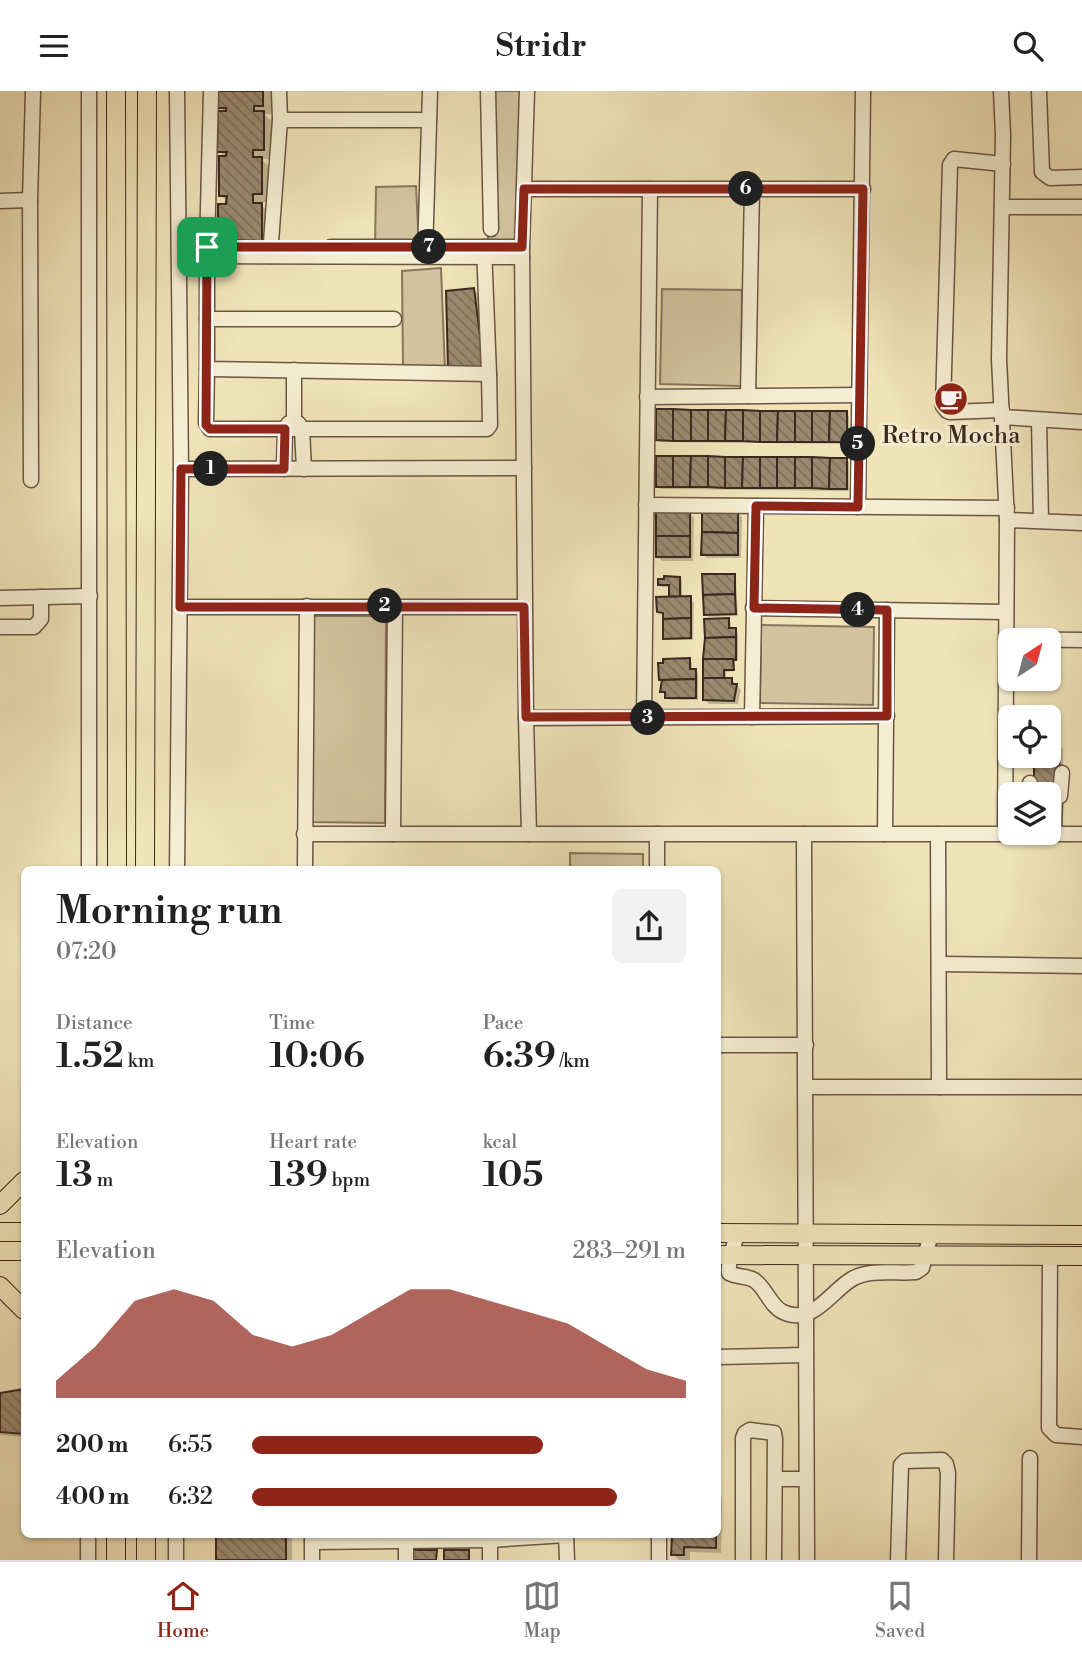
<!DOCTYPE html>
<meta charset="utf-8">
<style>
:root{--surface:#fff;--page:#f2f2f2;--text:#222;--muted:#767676;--line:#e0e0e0;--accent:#8f2418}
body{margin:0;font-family:"Libre Bodoni",serif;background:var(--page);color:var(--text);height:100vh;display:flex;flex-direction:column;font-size:26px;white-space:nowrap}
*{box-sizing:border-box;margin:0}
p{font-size:23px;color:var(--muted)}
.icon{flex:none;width:38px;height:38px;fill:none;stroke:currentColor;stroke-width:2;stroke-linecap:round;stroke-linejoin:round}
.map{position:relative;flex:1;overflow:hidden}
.side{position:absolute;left:21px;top:775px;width:700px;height:672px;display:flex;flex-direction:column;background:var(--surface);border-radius:10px;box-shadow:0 2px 5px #0004}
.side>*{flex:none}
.needle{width:46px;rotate:36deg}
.buttons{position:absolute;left:998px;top:537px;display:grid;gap:14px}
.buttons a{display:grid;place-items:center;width:63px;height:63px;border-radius:10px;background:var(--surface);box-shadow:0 2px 5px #0004;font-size:35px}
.pin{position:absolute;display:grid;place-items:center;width:60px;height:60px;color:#fff;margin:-30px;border-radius:14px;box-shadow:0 4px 10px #0006}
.km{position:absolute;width:35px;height:35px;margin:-18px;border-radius:50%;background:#222;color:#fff;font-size:19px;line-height:35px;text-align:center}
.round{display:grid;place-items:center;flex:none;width:74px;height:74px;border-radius:10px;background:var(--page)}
.summary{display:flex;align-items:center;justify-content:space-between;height:119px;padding:0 35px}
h1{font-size:38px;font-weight:600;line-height:52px}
.stats{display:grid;grid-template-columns:repeat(3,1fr);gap:10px;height:119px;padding:7px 35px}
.stats div{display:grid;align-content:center}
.stats b{font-size:35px;font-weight:600}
.stats small{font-size:19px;font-weight:400}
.stats p{font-size:19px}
.chart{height:196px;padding:14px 35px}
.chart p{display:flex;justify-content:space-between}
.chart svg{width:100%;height:126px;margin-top:7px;fill:var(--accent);opacity:.7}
ul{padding:0 35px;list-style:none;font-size:23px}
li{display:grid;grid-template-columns:112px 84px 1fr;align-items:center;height:52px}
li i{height:18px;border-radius:9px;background:var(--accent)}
header{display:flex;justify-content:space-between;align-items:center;height:91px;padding:0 35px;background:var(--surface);font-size:32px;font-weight:600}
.tabs{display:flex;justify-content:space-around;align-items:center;height:98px;border-top:2px solid var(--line);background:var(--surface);font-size:19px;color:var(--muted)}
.tabs a{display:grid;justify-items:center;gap:4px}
.tabs .current{color:var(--accent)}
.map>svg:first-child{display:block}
.park{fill:#d2c39e;stroke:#88755e;stroke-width:2}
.shadow{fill:#0003}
.building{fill:url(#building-back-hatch);stroke:#3d271f;stroke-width:2}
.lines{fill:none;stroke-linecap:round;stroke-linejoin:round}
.minor-casing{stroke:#6a5645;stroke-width:17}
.major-casing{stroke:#3d271f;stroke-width:20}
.minor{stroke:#f5edd1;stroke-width:14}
.major{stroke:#f0e3b8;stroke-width:18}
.route-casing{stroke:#fff;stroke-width:14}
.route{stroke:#8f2418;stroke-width:9}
.labels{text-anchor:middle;stroke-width:6;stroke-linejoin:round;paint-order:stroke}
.poi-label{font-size:24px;fill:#3d271f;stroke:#f5edd1}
</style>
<header><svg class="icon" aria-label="menu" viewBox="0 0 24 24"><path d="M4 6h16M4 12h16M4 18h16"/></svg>Stridr<svg class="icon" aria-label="search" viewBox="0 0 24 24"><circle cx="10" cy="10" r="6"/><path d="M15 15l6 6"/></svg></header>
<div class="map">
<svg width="1082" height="1469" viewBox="0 0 1082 1469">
<defs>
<pattern id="building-back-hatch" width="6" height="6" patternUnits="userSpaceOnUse" patternTransform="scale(1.75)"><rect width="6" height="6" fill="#9a896f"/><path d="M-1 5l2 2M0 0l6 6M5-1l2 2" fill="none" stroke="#7f705b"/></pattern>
</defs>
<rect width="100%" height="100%" fill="#f0e3b8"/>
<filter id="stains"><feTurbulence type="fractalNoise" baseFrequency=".00286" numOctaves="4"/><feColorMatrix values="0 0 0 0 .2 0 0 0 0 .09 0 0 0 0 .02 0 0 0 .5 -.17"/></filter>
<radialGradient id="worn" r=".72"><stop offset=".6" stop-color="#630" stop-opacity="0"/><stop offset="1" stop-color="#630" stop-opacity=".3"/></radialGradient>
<g class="park">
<polygon points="487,0 520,0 516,153 488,153"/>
<polygon points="416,95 419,154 375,156 376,96"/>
<polygon points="441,177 445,279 403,277 402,180"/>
<polygon points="662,198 742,199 741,295 660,293"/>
<polygon points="313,525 386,525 385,732 312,731"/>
<polygon points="761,534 874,536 873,614 760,612"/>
<polygon points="570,762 643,763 643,779 570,779"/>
</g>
<g class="shadow">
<polygon points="220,0 271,0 271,23 264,23 272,31 272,68 261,68 271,77 271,111 262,111 262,115 271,123 270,158 229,158 220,148 228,112 221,104 226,67 219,60 226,22 220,16"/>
<polygon points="474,199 480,205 489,283 455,283"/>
<polygon points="846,322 849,325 849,353 660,351 658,349"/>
<polygon points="846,369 849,371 849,400 660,398 657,395"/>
<polygon points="737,421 742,426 741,467 707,467 702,463"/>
<polygon points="690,423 694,427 693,470 662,470 658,465"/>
<polygon points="734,485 736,487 738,525 708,526 706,523"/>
<polygon points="680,487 682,490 682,507 690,507 694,512 693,549 667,549 664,547 665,525 658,520 673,507 671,496 662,496 660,493"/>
<polygon points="728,529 731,532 731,539 738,542 738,570 735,569 735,580 726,581 726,588 731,588 741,599 738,613 709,613 705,609"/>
<polygon points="689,569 692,572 692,580 698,582 698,609 669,609 667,603 662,600 664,591 661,588"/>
<polygon points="1059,654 1063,658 1063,697 1048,704 1038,704 1036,665 1048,665"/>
<polygon points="24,1300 24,1346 0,1344 0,1303"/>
<polygon points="718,1402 722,1407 721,1462 690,1461 690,1469 679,1469 673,1463 673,1444 718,1444"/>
<rect x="218" y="1444" width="74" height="25"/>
</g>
<g class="building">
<polygon points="218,0 263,0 263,15 254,15 254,20 264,20 264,59 253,59 253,66 262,66 262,103 253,103 253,112 262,112 262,150 218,149 218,113 226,113 227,105 219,105 219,65 226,65 227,61 217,61 218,20 226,20 226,17 218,17"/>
<polygon points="218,0 263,0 263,15 254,15 254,20 264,20 264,59 253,59 253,66 262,66 262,103 253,103 253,112 262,112 262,150 218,149 218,113 226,113 227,105 219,105 219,65 226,65 227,61 217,61 218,20 226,20 226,17 218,17"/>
<polygon points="474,197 484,277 448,277 446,200"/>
<polygon points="656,318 673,318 673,350 656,349"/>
<polygon points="673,318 691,319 691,350 673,350"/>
<rect x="691" y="319" width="17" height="31"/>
<polygon points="708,319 726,319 725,350 708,350"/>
<polygon points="726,319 743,319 743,350 725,350"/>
<polygon points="743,319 760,320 760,351 743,350"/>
<polygon points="760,320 778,320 777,351 760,351"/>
<polygon points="778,320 795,320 795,351 777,351"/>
<rect x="795" y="320" width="17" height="31"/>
<polygon points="812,320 830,320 829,351 812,351"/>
<polygon points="830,320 847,320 847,351 829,351"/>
<rect x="656" y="365" width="17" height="31"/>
<polygon points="673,365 691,365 690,396 673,396"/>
<polygon points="691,365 708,365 708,396 690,396"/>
<polygon points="708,365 725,366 725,397 708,396"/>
<polygon points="725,366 743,366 742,397 725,397"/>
<polygon points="743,366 760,366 760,397 742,397"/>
<rect x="760" y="366" width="17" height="31"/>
<rect x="777" y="366" width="18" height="31"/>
<rect x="795" y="366" width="17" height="31"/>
<polygon points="812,366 830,367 829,398 812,397"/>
<polygon points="830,367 847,367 847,398 829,398"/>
<polygon points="702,419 738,420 738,442 702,441"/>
<polygon points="656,420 690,421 690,445 656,445"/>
<polygon points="702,441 738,442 738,464 701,464"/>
<rect x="656" y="445" width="34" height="21"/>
<polygon points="702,483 735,483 735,503 703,504"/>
<polygon points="664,485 680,486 680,506 669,506 669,494 658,494 658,488 664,488"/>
<polygon points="735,503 736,523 704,524 703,504"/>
<polygon points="691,505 691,527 663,528 663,522 657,521 656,506"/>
<polygon points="691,527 691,547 663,548 663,528"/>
<polygon points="729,527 729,537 736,537 736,546 705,547 704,528"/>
<polygon points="736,546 736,569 703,568 705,547"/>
<polygon points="690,567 690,578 696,578 696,588 659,589 658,572 663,572 663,568"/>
<polygon points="703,568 733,568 734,579 724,579 724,587 703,587"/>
<polygon points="703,587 732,587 732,593 737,593 734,610 703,609"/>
<polygon points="696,588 696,607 665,607 665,601 660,601 662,589"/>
<polygon points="1048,652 1060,652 1059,693 1051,694 1052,702 1034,702 1034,665 1048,665"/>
<polygon points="24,1298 24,1343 0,1341 0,1302"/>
<rect x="216" y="1444" width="70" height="25"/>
<polygon points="672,1444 716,1444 716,1457 684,1456 684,1464 671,1464"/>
<polygon points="412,1459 437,1459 436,1469 412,1469"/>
<rect x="444" y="1459" width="25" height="10"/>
</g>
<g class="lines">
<g class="minor-casing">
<g id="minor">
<polyline points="211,0 207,156 207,278 489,283 484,156"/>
<polyline points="488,0 491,138"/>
<polyline points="527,0 522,156 526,627 529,743"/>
<polyline points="1001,0 1003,44 999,268 1007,429 1005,743"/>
<polyline points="1039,0 1042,81 1050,87 1082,86"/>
<polyline points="280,29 429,29"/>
<polyline points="524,98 863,98"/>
<polyline points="0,110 30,109"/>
<polyline points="1002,116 1082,116"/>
<polyline points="331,156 522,156"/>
<polyline points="425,163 430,0"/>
<polyline points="207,165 522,166"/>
<polyline points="270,165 280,29 279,0"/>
<polyline points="207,228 394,228"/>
<polyline points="207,278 206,332 210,338 487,338 490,334 489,283"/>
<polyline points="748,305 752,98"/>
<polyline points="647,306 859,304"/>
<polyline points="1002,319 950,321 947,320 943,315 950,74 954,68 1003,73"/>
<polyline points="1002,326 1082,331"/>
<polyline points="1039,329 1041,430"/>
<polyline points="294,331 294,279"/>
<polyline points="298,332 302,338 304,378"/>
<polyline points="181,378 524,377"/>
<polyline points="284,378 285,338 289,332"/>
<polyline points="31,389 30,109 33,0"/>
<polyline points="646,414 1007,417"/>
<polyline points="858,416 863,0"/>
<polyline points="1007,429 1082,432"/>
<polyline points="0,507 90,505"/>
<polyline points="180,516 524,516"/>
<polyline points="753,517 1006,521"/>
<polyline points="0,536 34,536 41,528 41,506"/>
<polyline points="1006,548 1082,549"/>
<polyline points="752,626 756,415"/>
<polyline points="526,627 887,625"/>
<polyline points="644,627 650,98"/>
<polyline points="1030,692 1032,704"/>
<polyline points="1050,706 1060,705 1062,682"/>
<polyline points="304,743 1082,743"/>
<polyline points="393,743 395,515"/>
<polyline points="657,743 657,779"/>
<polyline points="804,743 807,1469"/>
<polyline points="885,743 887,519"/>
<polyline points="938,743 939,996"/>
<polyline points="1054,743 1055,707"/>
<polyline points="89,779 89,0"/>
<polyline points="177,779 181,378 177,0"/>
<polyline points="305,779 307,515"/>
<polyline points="939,873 1082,875"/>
<polyline points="718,954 806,954"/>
<polyline points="806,996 1082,996"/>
<path d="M737,1142C735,1153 727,1173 729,1182C736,1186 747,1185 754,1189C766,1197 770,1215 783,1221C813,1235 831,1200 852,1188C871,1177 895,1183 916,1181L922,1177L931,1143"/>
<polyline points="1050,1165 1049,1337 1056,1344 1082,1346"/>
<polyline points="718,1266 806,1264"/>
<polyline points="775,1388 806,1388"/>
<polyline points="176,1444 176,1469"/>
<polyline points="312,1444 312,1469"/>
<polyline points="566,1444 567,1469"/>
<polyline points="659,1444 659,1469"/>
<polyline points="490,1449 490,1469"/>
<polyline points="312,1451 490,1449 566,1444"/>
<polyline points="88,1469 88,1444"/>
<polyline points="406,1469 406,1449"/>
<polyline points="743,1469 743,1347 745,1342 750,1339 774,1342 775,1348 774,1469"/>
<polyline points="898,1469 901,1374 905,1370 942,1369 946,1373 948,1382 946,1469"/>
<polyline points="1029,1469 1030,1367"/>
</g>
</g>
<g class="major-casing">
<g id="major">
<polyline points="116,0 117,779"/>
<polyline points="145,779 147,0"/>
<polyline points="0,1114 24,1090"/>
<polyline points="0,1141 24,1141"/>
<polyline points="718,1142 1082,1144"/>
<polyline points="0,1160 24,1160"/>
<polyline points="718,1164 1082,1165"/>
<polyline points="0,1195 24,1219"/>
<polyline points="146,1444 146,1469"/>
<polyline points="116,1469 116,1444"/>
</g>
</g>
<use href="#minor" class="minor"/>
<use href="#major" class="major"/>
</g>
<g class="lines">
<g class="route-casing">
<polygon id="route" points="524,98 863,98 858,416 756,415 754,517 887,519 887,625 526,626 524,516 180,516 181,378 284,378 285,338 210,338 206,334 207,156 522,156"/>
</g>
<use href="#route" class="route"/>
</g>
<defs>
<g id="cafe-disc" transform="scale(1.75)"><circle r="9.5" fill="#8f2418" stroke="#f5edd1"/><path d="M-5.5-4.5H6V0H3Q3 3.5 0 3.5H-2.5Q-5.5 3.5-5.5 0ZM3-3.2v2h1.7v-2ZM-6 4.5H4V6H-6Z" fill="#fff"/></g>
</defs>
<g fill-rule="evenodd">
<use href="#cafe-disc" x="951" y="308"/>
</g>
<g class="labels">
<g class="poi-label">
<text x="951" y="352">Retro Mocha</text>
</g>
</g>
<rect width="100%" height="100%" filter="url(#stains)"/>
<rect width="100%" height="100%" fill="url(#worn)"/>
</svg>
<div class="buttons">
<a><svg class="needle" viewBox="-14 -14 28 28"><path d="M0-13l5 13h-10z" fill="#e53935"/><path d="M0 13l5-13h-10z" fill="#767676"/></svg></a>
<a><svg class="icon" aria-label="locate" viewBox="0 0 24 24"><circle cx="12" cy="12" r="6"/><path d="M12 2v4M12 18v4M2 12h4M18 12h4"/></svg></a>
<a><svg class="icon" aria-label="layers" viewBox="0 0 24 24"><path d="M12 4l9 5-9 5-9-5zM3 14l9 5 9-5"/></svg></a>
</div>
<div class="pin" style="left:207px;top:156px;background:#1e9e55"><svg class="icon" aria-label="arrive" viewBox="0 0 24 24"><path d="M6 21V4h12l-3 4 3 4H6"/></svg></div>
<b class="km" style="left:211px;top:378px">1</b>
<b class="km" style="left:385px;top:515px">2</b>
<b class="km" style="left:648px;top:627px">3</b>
<b class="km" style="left:858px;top:519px">4</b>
<b class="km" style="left:858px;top:353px">5</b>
<b class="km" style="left:746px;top:98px">6</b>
<b class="km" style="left:429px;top:156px">7</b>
<section class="side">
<div class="summary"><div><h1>Morning run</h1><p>07:20</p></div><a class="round"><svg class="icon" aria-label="share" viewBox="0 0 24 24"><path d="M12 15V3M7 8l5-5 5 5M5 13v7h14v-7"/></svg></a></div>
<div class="stats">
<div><p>Distance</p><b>1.52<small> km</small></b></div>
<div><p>Time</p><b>10:06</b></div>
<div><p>Pace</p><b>6:39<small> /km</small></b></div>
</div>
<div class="stats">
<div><p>Elevation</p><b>13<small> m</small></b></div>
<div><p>Heart rate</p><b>139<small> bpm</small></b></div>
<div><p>kcal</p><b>105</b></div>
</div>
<div class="chart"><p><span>Elevation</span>283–291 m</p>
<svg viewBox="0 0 160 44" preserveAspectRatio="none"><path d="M0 44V38L10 26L20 10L30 6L40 10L50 22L60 26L70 22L80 14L90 6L100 6L110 10L120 14L130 18L140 26L150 34L160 38V44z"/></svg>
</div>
<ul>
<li><b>200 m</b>6:55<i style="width:67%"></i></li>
<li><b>400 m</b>6:32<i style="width:84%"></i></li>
</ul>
</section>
</div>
<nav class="tabs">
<a class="current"><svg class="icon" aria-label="home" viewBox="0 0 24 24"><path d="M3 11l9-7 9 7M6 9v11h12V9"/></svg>Home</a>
<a><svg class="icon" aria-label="map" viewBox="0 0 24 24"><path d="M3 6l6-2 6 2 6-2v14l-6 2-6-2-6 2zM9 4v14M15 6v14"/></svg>Map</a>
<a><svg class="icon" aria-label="saved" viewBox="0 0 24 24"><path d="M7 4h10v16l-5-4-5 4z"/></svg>Saved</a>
</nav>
